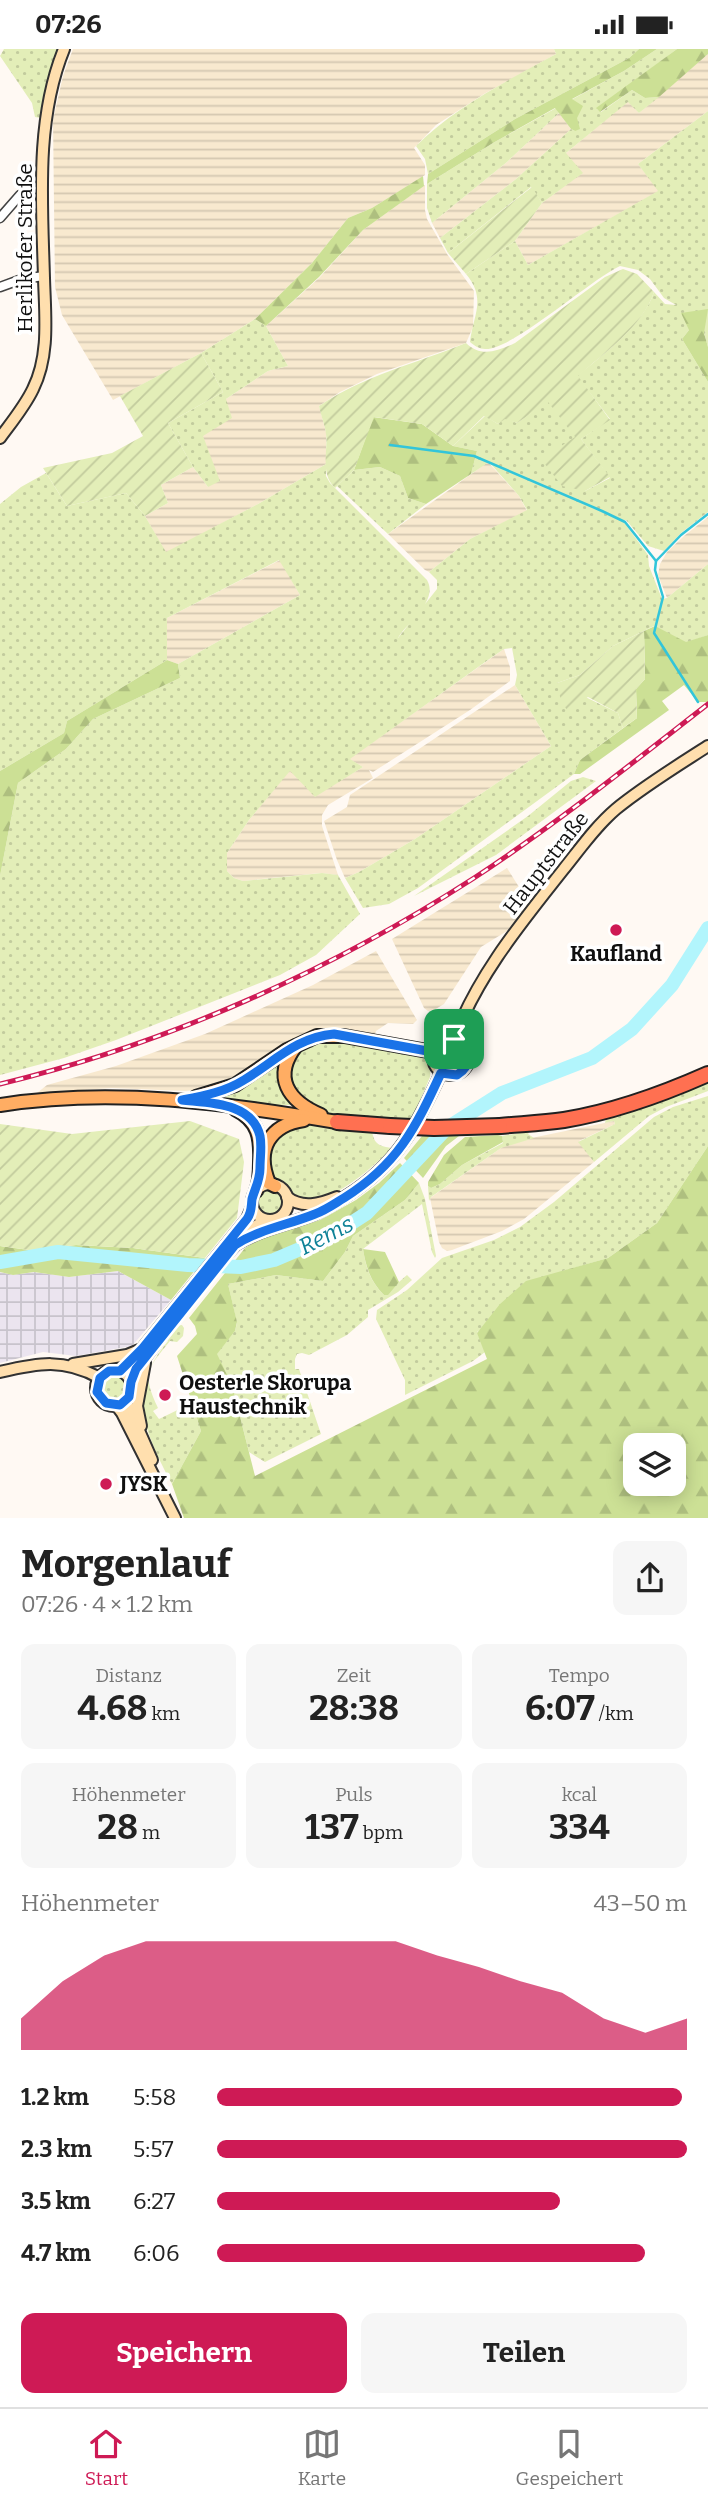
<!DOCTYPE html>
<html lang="de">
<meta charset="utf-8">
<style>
:root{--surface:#fff;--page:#f6f6f6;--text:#222;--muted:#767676;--line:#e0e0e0;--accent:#ce1a55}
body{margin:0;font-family:Bitter,serif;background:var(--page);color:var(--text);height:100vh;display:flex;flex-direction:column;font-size:26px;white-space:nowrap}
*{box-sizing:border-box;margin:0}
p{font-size:23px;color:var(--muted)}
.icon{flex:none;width:38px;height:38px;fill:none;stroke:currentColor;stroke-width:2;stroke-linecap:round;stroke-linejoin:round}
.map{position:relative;height:1469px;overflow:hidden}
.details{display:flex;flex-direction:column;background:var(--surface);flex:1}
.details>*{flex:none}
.fabs{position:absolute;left:623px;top:1384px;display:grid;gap:14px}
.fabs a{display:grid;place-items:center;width:63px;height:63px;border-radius:14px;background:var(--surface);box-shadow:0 4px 18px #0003;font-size:35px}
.pin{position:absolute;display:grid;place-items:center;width:60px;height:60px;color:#fff;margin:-30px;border-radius:14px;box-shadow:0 4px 10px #0006}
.round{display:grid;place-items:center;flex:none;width:74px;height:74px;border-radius:14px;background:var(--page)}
.head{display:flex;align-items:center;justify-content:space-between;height:119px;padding:0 21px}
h1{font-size:38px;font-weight:700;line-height:52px}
.stats{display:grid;grid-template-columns:repeat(3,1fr);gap:10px;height:119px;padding:7px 21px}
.stats div{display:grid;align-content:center;border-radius:14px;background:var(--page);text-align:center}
.stats b{font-size:35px;font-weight:700}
.stats small{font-size:19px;font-weight:400}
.stats p{font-size:19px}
.chart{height:196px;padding:14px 21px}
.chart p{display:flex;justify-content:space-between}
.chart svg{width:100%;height:126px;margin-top:7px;fill:var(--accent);opacity:.7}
.action{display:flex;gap:14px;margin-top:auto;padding:14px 21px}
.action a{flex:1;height:80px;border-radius:14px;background:var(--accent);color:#fff;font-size:28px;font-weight:700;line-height:80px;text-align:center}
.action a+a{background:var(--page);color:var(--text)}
ul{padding:0 21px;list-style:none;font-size:23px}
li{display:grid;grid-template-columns:112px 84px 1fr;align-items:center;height:52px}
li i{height:18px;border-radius:9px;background:var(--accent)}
.status{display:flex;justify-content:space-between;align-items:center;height:49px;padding:0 35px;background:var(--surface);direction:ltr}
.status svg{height:19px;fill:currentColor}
.tab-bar{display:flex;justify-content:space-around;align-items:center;height:98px;border-top:2px solid var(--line);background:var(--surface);font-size:19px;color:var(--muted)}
.tab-bar a{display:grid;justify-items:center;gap:4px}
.tab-bar .active{color:var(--accent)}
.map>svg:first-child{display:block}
.industrial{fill:url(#industrial-grid)}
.farmland{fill:url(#farmland-rules)}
.grass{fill:url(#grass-dots)}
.forest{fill:url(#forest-firs);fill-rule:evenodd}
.garden{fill:url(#garden-furrows)}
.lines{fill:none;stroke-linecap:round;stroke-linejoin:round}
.stream{stroke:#32c5da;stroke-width:2.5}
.river{stroke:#b2f5fc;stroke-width:14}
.street-casing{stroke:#434343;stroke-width:11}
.secondary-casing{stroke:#323232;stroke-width:14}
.primary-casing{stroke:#212121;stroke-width:16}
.highway-casing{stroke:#212121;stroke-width:18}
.street{stroke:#fff;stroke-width:8}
.secondary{stroke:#ffdfae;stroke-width:10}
.primary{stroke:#ffad63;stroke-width:12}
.highway{stroke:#ff7051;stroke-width:14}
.rail-casing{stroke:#ce1a55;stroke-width:5}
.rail{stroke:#fff;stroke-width:2.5;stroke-dasharray:8;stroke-linecap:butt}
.highway-bridge-casing{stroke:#212121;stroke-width:18;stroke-linecap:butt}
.highway-bridge{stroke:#ff7051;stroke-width:14}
.route-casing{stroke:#fff;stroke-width:14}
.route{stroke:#1a73e8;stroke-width:9}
.poi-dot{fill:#ce1a55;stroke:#fff;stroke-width:2.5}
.labels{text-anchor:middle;stroke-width:7;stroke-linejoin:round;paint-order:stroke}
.street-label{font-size:21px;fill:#101010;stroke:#fff}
.poi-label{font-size:21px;font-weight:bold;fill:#101010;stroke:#fff;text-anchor:start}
.water-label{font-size:23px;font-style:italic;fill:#0d8197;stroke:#fff}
</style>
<div class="status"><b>07:26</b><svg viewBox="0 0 49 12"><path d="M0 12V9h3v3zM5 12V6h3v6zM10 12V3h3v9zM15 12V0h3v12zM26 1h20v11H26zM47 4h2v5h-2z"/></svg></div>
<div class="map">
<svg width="708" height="1469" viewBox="0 0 708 1469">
<defs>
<pattern id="industrial-grid" width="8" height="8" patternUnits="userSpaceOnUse" patternTransform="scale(1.75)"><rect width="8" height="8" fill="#ebe4ef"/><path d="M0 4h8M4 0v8" fill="none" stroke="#c8c3cc"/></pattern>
<pattern id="farmland-rules" width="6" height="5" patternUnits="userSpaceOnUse" patternTransform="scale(1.75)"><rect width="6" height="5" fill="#f8e9cf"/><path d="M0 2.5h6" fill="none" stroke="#d4c7b1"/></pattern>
<pattern id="grass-dots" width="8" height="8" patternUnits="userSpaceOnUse" patternTransform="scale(1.75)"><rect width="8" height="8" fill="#e3eeb8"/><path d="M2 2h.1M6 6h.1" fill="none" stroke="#c2cb9d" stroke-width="1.8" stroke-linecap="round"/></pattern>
<pattern id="forest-firs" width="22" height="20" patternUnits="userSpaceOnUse" patternTransform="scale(1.75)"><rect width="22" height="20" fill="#cce095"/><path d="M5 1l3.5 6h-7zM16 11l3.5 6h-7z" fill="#aebf7f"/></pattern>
<pattern id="garden-furrows" width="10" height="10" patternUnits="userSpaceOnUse" patternTransform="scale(1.75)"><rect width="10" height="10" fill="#e3eeb8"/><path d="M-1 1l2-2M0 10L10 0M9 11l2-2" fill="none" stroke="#c2cb9d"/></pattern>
</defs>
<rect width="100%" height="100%" fill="#fff9f3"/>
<polygon class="industrial" points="118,1222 171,1251 132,1297 76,1307 43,1303 0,1314 0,1223 13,1226 34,1223 69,1228"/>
<g class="farmland">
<polygon points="73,0 554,0 556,5 484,45 436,76 414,99 425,116 425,126 372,159 348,169 312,214 255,270 201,304 113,351 62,266 55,238 53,71 63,27"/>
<polygon points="708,5 708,62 638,115 659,142 528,216 515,192 542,154 582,124 565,105 628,52 639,64"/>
<polygon points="559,64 571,80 516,130 440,189 432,174 507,113"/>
<polygon points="425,136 425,161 427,170 447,205 474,242 473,278 466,294 377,325 340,343 319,357 326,383 326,415 258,455 166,504 145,467 168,454 161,436 193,418 208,438 202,387 226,350 268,322 288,317 266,277 319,229 363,181"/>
<polygon points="488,413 519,447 527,462 470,490 429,523 425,521 388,485"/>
<polygon points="708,468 708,515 667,549 658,526 660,515 667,503 684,487"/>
<polygon points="280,511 300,546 178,615 167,611 167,569"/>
<polygon points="504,600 510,618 510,632 470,661 373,723 369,721 373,729 328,756 322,766 322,777 338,826 321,824 243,832 234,829 227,822 227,804 249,771 290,721 315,747 363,718 349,710"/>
<polygon points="515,636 551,697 415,790 359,823 345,829 337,811 324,772 347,758 350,746"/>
<polygon points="507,819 529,854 507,882 481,898 444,955 434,961 428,962 424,959 392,890"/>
<polygon points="376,902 417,971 413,975 388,974 376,982 375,985 326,979 309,984 284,996 239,1028 207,1040 185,1042 112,1039 37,1044 47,1036 116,1017 205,985 313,936"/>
<polygon points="614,1072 615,1075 579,1092 594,1113 524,1170 502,1182 452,1201 447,1202 442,1199 439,1193 430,1149 501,1099 512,1093"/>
</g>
<g class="grass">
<polygon points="4,0 59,0 51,21 41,69 35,68 32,54 0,7"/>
<path d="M554,0H639L629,9L515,70L428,125L425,110L416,97C456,57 507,32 556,5Z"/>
<polygon points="657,0 677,0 597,60 601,63 632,41 645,49 659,48 639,64 628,53 566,104 583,124 542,154 531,138 448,204 440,189 516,130 571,80 575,82 571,51 624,22"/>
<polygon points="556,59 559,64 507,113 432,174 427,159 427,135 493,94"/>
<path d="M708,62V298L704,284L689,281L682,290L708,333V463L681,484L664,502L648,497L626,471L623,472L648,506L649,517L662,550L667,549L708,515V586L686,594L654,577L613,597L580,626L557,634L618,664L623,679L580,711L574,725L418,839L389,855L363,859L345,829L359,823L415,790L551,697L515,636L517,626L512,599L504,600L488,611L350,710L363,718L315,748L290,722L249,771L227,804V822L234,829L243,832L322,824L338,826L360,865L316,906L280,926L116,991L64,1009L0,1026V827L18,734L66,700L93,670L180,629L178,615L300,546L279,511L167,569V611L67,672L64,684L0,722V455L21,438L46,424L67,457L126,444L145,467L166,503L258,455L326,415V427L330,434L427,531C439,552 407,573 398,589L437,540V531L429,523L470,490L527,461L519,447L489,413L471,425L477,402L453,397L485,367L498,375L505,369L517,374L548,352L576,388L585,442L610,429L581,390L610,370L577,327C604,305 643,276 654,243L665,255L676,256L664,249L650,230L638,221L620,217C590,231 511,302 485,300C479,300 475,297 470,293C473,266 487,250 466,225L515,192L528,216L658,142L638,115Z"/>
<polygon points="255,270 266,277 288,317 268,322 226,350 232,369 203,387 220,432 208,438 193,418 168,374 223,343 201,304"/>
<polygon points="380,418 400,427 408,449 426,455 388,485 337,437 354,421"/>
<polygon points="583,728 596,732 496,806 414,847 528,767 571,732"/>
<path d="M321,991C342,990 406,998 423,1009C430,1013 431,1021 430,1028L411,1073L386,1072L324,1063L296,1047C285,1015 291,1005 321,991Z"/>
<circle cx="451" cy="1009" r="14"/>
<polygon points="280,1008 297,1056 276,1056 215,1047"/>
<polygon points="708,1033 708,1042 666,1058 649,1067 594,1113 578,1093 615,1075 614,1072 605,1074 606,1070 599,1068 664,1050"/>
<polygon points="708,1047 708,1097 657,1174 608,1209 563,1222 477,1283 485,1303 473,1312 405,1346 405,1331 376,1270 377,1261 407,1241 442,1209 494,1191 520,1178 554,1153 654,1068 673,1058"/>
<path d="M305,1074L372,1082C374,1096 380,1097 392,1099C374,1117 335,1153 307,1151C296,1150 292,1144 285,1137C281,1134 276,1132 272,1128C267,1121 269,1115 269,1107C271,1083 285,1083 305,1074Z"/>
<polygon points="530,1082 528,1085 534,1089 501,1099 431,1148 429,1152 428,1137 431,1139 440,1135 462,1116 503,1094 502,1087"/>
<path d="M419,1134L425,1150L436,1207L435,1209L432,1203L422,1155L363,1200C366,1219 370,1232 384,1246L407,1226L412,1231L398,1243L368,1261V1268L347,1286L309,1306L302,1304L297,1305L295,1310V1320H299L321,1385L265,1413L249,1403L232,1336L216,1305L235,1282L237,1274L228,1235L276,1226L323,1232L345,1203L353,1187L405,1151Z"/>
<circle cx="270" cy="1153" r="14"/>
<path d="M182,1276L184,1279L183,1287L177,1293L170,1292C147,1320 142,1325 158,1359L153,1362L159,1370L192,1354L201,1382L172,1435C145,1383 125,1343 168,1292L166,1291C168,1281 172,1277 182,1276Z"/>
<circle cx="114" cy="1340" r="13"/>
</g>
<g class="forest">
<polygon points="639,0 657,0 624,22 572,50 583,57 577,69 580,80 575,82 571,80 555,59 493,94 427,135 428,125 515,70 629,9"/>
<polygon points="677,0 708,0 708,5 659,48 645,49 632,41 600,63 596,59"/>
<polygon points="423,127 424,137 363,181 319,228 266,277 255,270 312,214 348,169 372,159"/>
<polygon points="708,260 704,284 708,298 708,333 682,290 689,281 681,264"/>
<polygon points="373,368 422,375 453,397 477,402 471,425 426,455 408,449 400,427 380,418 354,421"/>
<polygon points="655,577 686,593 708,586 708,653 698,653 684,636 662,652 669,661 580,725 574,725 580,711 637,669 636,640 645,630 644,582"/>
<polygon points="167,611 178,615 180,629 93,670 66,700 18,734 0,827 0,722 64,684 67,672"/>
<polygon points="498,1086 502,1087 503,1093 462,1116 440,1135 431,1139 428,1137 428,1133 444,1106 465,1088"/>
<polygon points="422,1087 459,1087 446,1097 423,1129 404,1109"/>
<path d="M708,1097V1469H184L172,1435L201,1382L177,1307L197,1285L195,1277L189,1269L245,1199L258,1191L320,1171L356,1151L379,1134L400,1114L419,1134L405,1151L353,1187L345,1203L323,1232L276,1226L228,1235L237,1273L235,1282L217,1305L232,1336L255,1427L487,1310L477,1284L500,1255L526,1232L608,1209L657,1174ZM674,1396V1435H635V1396Z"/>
<polygon points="76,1196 133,1199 205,1209 171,1251 118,1222 69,1228 34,1223 13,1226 0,1223 0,1197 29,1201"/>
<path d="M363,1200L385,1203L399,1233L388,1246H384C370,1232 366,1218 363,1200Z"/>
</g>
<g class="garden">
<polygon points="532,138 542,154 515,192 466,225 448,204"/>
<path d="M623,220L637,225L654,243C643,277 604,304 578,327L610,371L581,390L610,428L585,442L562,437L541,410L575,388L548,353L517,374L505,370L498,375L484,367L453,397L422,375L374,368L354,421L335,439C320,425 328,403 326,385C325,376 321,367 319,357C365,326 415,315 466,294C481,309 498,302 515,294L605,228Z"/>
<polygon points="201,304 223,343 168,374 193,418 161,436 168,454 145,467 126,444 67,457 43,419 112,404 143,387 120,347"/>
<polygon points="644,582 645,630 636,640 637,669 623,679 618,664 588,648 567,661 561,652 557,634 580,626 613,597"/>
<polygon points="190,1072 239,1090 244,1113 237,1169 205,1209 133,1199 76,1196 29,1201 0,1197 0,1075 72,1085"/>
</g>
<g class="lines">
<g class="stream">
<polyline points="390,396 474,407 602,462 625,473 656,512 655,521 663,548 654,584 698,653"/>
<polyline points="656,512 681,486 708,465"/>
</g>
<polyline class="river" points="0,1213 58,1203 188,1216 241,1218 274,1211 333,1186 367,1164 447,1079 502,1044 592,1009 632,980 672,936 708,879"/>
<g class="street-casing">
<g id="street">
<polyline points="0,169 20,146"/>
<polyline points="0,238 22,230 44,227"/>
</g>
</g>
<g class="secondary-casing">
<g id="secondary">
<path d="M0,389C11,374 25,357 33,340C50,306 45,266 44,229C42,154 35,71 64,0"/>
<circle cx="451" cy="1008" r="18"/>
<path d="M454,990C477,927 522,873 563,821C580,800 595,778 616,760C644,737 677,717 708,697"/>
<circle cx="270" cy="1153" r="18"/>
<path d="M287,1148C302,1160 320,1155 337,1148"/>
<path d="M235,1196C261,1180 288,1176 315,1165C327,1160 337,1153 348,1146C398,1114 417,1076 441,1024"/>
<polyline points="73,1315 127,1306 139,1301"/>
<circle cx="114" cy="1339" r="18"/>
<polyline points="120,1322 142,1300 247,1170 252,1158"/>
<path d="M0,1323C39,1314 63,1309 100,1329"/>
<path d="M131,1333L136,1320C160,1291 237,1181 266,1171"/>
<polyline points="126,1352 152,1411"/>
<polyline points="116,1356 122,1364 175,1469"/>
<polyline points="141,1377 137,1357 145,1314"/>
</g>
</g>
<g class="primary-casing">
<g id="primary">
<path d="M296,997C272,1028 288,1052 321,1066"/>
<polyline points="196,1048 235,1036 287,1001 317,987 344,987 433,1003"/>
<path d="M0,1056C114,1038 225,1054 337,1073"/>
<path d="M235,1060C259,1072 261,1089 260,1113C260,1123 260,1133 256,1142"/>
<path d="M275,1137L269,1134C255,1100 270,1076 304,1071"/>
</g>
</g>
<g class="highway-casing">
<g id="highway">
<polyline points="337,1073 390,1077"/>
<path d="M500,1077C521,1075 543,1074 564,1071C613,1063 663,1045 708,1025"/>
</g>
</g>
<use href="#street" class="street"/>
<use href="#secondary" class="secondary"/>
<use href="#primary" class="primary"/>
<use href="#highway" class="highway"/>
<g class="rail-casing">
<path id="rail" d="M0,1035C167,995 330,922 474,829C555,776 631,715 708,655"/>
</g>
<use href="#rail" class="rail"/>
<g class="highway-bridge-casing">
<polyline id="highway-bridge" points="390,1077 434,1079 500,1077"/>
</g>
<use href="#highway-bridge" class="highway-bridge"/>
</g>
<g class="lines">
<g class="route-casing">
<path id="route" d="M334,985L433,1003L439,994L454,990C472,997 473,1016 457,1026L441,1024C415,1080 398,1115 344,1149C334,1155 326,1161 315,1165C288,1176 260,1180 235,1196L136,1320L131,1333L129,1348L120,1356L106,1354L97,1343L100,1329L109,1322H120L142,1300L247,1170C252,1163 251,1158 252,1150C255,1139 260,1132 260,1119C260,1108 262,1097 260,1087C252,1053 209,1054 182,1051C203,1047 225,1043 244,1031C274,1013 297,988 334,985Z"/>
</g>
<use href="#route" class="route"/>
</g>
<g class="poi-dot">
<circle cx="616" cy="881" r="7"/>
<circle cx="165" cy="1346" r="7"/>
<circle cx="106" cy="1435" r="7"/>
</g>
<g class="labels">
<g class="street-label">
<text transform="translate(25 199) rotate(-90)" y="7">Herlikofer Straße</text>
<text transform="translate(546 814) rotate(-52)" y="7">Hauptstraße</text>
</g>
<g class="poi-label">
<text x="616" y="912" text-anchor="middle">Kaufland</text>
<text x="179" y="1341">Oesterle Skorupa<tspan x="179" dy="24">Haustechnik</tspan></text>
<text x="120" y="1442">JYSK</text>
</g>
<g class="water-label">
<text transform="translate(326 1186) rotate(-27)" y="8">Rems</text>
</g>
</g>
</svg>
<div class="fabs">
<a><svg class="icon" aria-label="layers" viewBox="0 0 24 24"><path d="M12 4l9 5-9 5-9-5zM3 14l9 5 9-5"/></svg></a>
</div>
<div class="pin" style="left:454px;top:990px;background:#1e9e55"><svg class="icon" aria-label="arrive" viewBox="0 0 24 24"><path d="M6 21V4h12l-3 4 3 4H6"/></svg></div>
</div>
<section class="details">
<div class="head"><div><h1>Morgenlauf</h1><p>07:26 · 4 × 1.2 km</p></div><a class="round"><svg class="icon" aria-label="share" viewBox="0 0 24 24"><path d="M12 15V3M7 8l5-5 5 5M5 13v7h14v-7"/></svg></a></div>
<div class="stats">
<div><p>Distanz</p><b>4.68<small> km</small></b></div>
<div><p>Zeit</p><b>28:38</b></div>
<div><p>Tempo</p><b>6:07<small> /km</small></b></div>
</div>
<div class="stats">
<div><p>Höhenmeter</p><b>28<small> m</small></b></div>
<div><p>Puls</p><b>137<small> bpm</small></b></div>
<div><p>kcal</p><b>334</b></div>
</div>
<div class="chart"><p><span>Höhenmeter</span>43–50 m</p>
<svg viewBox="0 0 160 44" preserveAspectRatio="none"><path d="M0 44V33L10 20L20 11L30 6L40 6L50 6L60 6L70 6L80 6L90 6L100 11L110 15L120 20L130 24L140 33L150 38L160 33V44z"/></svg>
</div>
<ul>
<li><b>1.2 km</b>5:58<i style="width:99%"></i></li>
<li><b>2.3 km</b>5:57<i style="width:100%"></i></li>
<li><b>3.5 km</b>6:27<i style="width:73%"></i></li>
<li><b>4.7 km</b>6:06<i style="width:91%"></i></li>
</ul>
<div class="action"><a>Speichern</a><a>Teilen</a></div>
</section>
<nav class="tab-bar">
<a class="active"><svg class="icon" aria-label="home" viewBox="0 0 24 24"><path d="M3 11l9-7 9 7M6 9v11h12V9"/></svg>Start</a>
<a><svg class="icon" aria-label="map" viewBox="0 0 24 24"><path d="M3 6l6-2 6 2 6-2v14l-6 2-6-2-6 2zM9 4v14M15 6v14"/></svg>Karte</a>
<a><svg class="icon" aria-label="saved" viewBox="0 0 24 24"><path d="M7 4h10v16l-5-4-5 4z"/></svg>Gespeichert</a>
</nav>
